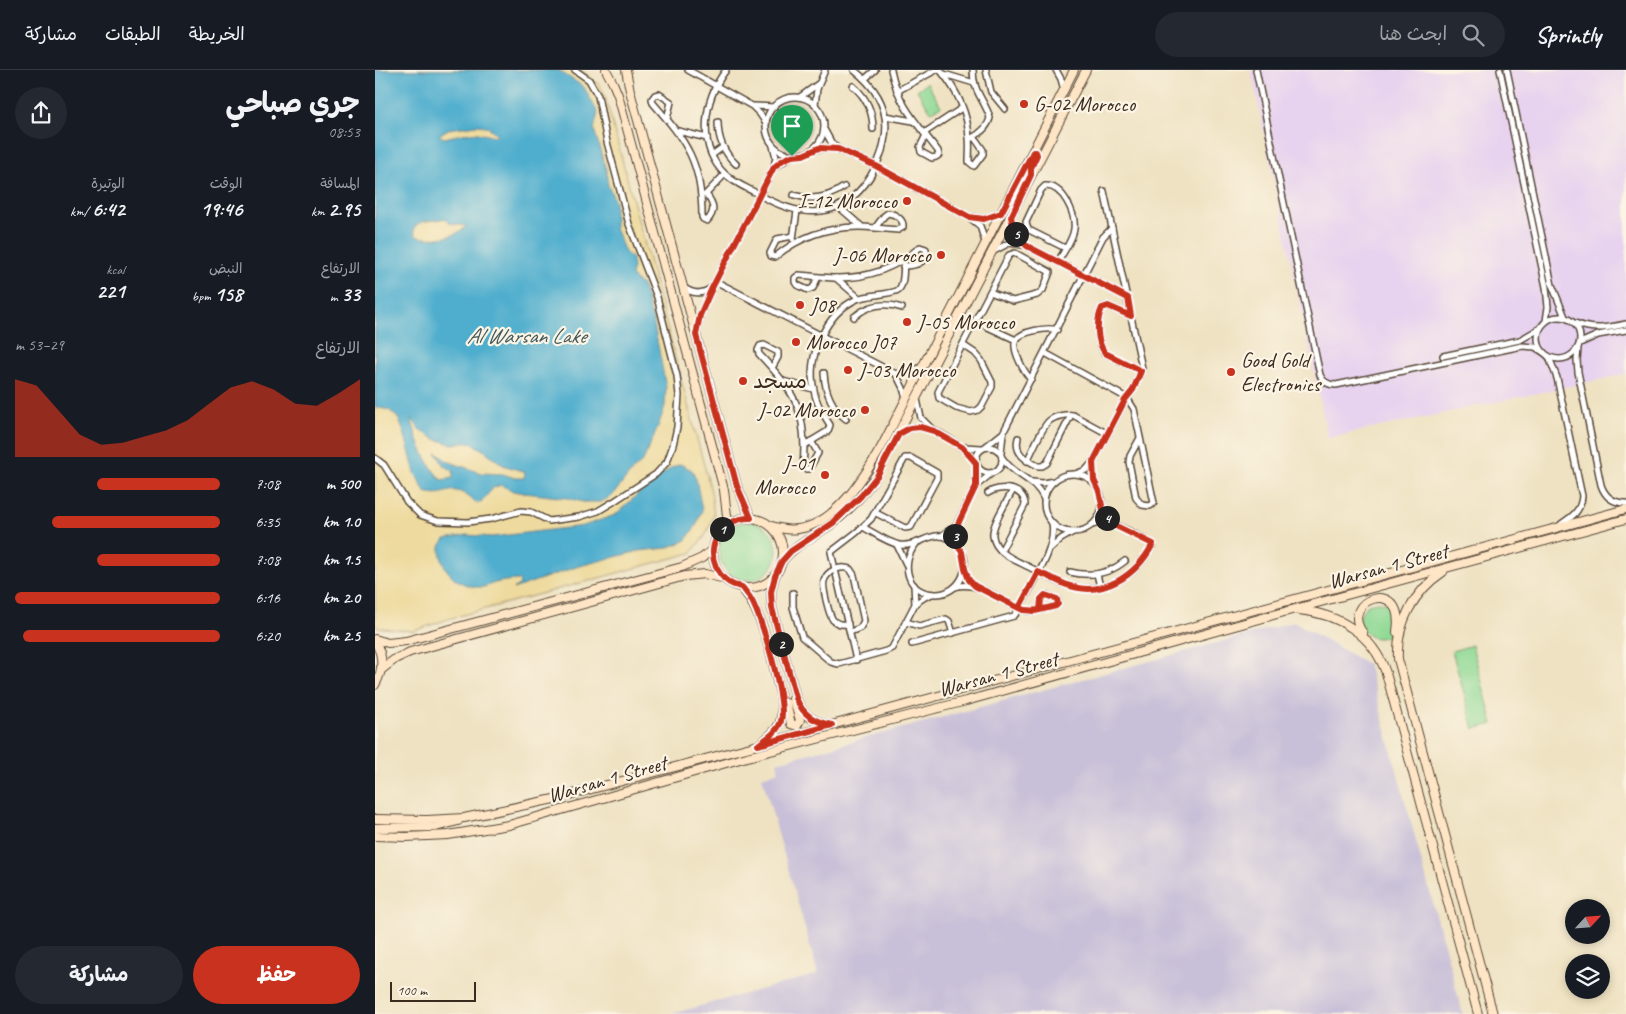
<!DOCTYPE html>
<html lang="ar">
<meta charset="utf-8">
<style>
:root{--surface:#171b24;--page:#242831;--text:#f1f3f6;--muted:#9ea1a6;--line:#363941;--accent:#c8321e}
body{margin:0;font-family:Caveat,"Playpen Sans Arabic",sans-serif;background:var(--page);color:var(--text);direction:rtl;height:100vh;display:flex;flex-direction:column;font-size:19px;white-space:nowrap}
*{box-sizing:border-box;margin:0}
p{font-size:16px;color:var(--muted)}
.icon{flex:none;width:28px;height:28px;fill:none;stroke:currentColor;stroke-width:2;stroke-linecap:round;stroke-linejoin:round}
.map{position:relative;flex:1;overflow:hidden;direction:ltr}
.sheet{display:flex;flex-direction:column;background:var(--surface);width:375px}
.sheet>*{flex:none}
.needle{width:32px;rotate:64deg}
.fabs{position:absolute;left:1190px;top:829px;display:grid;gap:10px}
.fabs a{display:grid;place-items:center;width:45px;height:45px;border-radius:50%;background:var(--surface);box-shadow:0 2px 8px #0003;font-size:25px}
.scale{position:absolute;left:15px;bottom:12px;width:86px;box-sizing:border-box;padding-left:5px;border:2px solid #3b2a1e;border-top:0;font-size:14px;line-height:18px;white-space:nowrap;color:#3b2a1e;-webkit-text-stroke:4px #fcf5e5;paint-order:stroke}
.pin{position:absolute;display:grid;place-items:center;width:42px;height:42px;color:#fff;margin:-51px -21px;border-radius:50% 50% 50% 0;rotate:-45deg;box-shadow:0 0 5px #0007}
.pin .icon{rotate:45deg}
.km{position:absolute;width:25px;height:25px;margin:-12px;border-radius:50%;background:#222;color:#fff;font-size:14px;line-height:25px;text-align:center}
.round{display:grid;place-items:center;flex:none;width:52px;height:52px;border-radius:26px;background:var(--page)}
.overview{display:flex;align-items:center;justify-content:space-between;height:85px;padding:0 15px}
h1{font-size:28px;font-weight:700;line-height:38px}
.figures{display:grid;grid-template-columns:repeat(3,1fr);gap:8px;height:85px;padding:5px 15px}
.figures div{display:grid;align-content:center}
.figures b{font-size:21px;font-weight:700}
.figures small{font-size:14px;font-weight:400}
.figures p{font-size:14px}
.chart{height:140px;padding:10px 15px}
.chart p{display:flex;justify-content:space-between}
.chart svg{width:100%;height:90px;margin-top:5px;fill:var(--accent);opacity:.7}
.primary-button{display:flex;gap:10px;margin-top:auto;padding:10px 15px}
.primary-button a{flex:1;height:58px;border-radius:30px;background:var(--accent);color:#fff;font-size:20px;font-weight:700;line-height:58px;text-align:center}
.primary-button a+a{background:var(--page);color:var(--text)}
ul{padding:0 15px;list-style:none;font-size:16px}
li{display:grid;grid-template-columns:80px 60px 1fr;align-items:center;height:38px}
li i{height:12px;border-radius:6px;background:var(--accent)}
header{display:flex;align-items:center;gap:30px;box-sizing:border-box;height:70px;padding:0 25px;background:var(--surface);border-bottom:1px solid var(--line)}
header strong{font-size:24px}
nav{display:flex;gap:28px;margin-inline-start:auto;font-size:18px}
.search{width:350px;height:45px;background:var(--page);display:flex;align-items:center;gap:12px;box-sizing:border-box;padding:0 18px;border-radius:28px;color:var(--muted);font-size:19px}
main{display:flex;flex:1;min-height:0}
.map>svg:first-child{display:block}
.built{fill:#e7d2ef}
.industrial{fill:#c8bfd8}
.green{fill:#90d995;stroke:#66825a}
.sand{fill:#eeda9e;stroke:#94825e}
.water{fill:#4faece;stroke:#456c76;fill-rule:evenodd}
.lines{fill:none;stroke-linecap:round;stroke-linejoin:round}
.street-casing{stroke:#564637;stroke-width:8}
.secondary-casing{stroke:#564637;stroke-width:10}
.street{stroke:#fff;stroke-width:5}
.secondary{stroke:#fee5c5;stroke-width:8}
.route-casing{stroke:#fff;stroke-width:10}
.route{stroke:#c8321e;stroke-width:6}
.poi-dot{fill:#c8321e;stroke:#fcf5e5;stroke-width:2}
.labels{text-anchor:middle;stroke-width:4.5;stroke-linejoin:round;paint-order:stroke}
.poi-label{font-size:21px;fill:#3b2a1e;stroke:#fcf5e5;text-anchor:start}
.street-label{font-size:21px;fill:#3b2a1e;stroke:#fcf5e5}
.water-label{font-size:22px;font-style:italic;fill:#42585c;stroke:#fcf5e5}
</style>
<header>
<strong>Sprintly</strong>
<div class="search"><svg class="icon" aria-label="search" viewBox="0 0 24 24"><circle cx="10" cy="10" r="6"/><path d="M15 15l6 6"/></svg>ابحث هنا</div>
<nav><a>الخريطة</a><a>الطبقات</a><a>مشاركة</a></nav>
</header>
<main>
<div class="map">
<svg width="1251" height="944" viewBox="0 0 1251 944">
<rect width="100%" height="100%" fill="#fcf5e5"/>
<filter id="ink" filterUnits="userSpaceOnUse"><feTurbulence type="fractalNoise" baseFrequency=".02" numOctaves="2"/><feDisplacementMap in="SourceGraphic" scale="10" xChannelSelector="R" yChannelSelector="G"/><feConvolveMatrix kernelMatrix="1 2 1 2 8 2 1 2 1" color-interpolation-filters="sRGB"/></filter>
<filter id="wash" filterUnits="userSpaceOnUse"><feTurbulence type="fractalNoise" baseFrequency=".0096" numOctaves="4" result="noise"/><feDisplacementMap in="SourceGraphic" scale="20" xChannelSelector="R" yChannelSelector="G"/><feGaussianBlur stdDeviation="1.12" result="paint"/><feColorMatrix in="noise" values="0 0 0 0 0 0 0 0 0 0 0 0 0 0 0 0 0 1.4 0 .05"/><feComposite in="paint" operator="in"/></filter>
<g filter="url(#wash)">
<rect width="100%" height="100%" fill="#efe2c2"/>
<polygon class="built" points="876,0 1251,0 1251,304 953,368"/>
<polygon class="industrial" points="919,552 993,594 1088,944 296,944 443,904 387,707 404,701 402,692"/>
<g class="green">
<polygon points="552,13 566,36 556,42 542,20"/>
<circle cx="373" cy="481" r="29"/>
<circle cx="1003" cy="550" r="18"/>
<polygon points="1097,575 1118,654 1099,659 1077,581"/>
</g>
<polygon class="sand" points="0,0 206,0 224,14 230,26 336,421 339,445 330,466 316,483 73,549 39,561 6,558 0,556"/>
<g class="water">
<path d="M0,0H183L209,17L223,43L219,59L231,99L233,115L240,131V158L250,182L257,189L258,198L256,205L261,211L266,214L269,220L279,254L291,317L290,336L284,354L268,391L257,401L237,426L226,432H208L192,428L150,423L138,421L126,415L118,418L106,432L101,433C74,408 74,430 50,422L40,403L29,362L23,348L14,340L0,337ZM102,55L111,56L123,65C115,67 110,64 102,63C92,62 79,66 69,68L64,65L73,59ZM70,148L74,153L91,156C83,168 54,171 41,166C32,148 60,152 70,148ZM36,347L45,360L60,369L76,374L94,372L110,381L128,395L150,402L149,408H140L128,404L106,403L72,391L61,382L69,396L78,400V408L66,410C50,391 42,371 36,347Z"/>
<path d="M305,394L317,400L321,409L327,440L321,456L310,471L292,478L264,481L204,496L138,519L145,514L144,510C136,510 128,511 120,513C116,514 112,516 109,517C84,519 64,500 65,476L70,469L92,465L117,467L208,456L240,445L273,415L296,398Z"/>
</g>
</g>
<g filter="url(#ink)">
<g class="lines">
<g class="street-casing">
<g id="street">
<polyline points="313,0 377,36 385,44 391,53"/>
<path d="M351,0C329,29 321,76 350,104C359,113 372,118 383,124C424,148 466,152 495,107C501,96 507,85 509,72C516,42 502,18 479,0"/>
<path d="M516,0C524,37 542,53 563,81L564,85L561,87L557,88L546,82L545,77L551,65"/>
<path d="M565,0C581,19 593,43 594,68C595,76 594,84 594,92L599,96L608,84V80L599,67"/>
<polyline points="611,0 616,22 630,39"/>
<polyline points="681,0 686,9 689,20"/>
<path d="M881,0L945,305C948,312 953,315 961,315L1147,276L1160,277L1168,282"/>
<polyline points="1125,0 1171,217 1173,237 1171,251"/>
<polyline points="1132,0 1177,215 1190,247"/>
<polyline points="569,4 599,13"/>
<polyline points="490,9 500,0"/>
<path d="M478,16C491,27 498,42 498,59"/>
<polyline points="522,21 561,0"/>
<circle cx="420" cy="56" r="29"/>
<polyline points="425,27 443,14"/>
<polyline points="440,35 442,19 450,0"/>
<polyline points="379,36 399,37"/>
<polyline points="510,46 538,51"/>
<path d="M292,49L296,32L284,24L280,25L277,29L278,33C312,72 327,93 327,147L328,149L332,151C341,141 339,134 331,124"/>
<path d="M343,52C343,69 349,83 361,94"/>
<polyline points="303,61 332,68"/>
<polyline points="450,61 456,72 462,78"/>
<polyline points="549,63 587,38"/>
<path d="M597,68C604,64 613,57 615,48C610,30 598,23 598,0"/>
<polyline points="438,80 450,78 463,79 501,96 594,147 605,156 610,172"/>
<polyline points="337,85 348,77"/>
<polyline points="400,97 417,86"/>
<polyline points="330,125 350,104"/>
<path d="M419,125C437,131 453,128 469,117"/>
<polyline points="444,128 446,141"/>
<polyline points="464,137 486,156"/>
<polyline points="598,147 609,149 625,143"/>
<polyline points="636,147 640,163 652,176 753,228"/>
<path d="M418,166L402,169L395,183L396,186L400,187C429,163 463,154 500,158L509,146L513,143C520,144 529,149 528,157L523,160L500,158"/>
<polyline points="418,169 422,141"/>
<polyline points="619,181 634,173 649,175"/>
<path d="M683,192C688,182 698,170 699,159C701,144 688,115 670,116L666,120L651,152L652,157L654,160L690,178"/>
<path d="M443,207L438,218L433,220L422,215L420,212V208L424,205C437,206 450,208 463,208C494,208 522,197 545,177L551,179C553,193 540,196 528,196"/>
<polyline points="461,208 484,228"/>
<polyline points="340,211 521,304 528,318 531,328"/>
<path d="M308,217C317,224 327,225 336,218"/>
<path d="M756,246L733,236L728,237C720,249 722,271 729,283L766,301"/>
<circle cx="1184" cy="268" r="21"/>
<path d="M479,247C493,235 510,232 527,238"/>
<polyline points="600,251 641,270"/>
<path d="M1200,253C1218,261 1233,258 1251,254"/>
<polyline points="322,262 325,245 337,218 399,97 401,87 398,76"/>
<polyline points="1205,273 1223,265 1251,260"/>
<polyline points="588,275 600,283 606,290 617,312 617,317 607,336 603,340 596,342 581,338 564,328 563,322 634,185 640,183 675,202 668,220 662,225 638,231 615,222"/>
<path d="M1203,278L1202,290L1203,302L1226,415C1230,427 1239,433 1251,433"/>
<polyline points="670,283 752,328 759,339 779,433 775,436 767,435 761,428 754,392 755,386 765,368"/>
<polyline points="1068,286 1145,270 1164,259"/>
<path d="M1174,287L1182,308L1207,426C1206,441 1197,447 1186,454"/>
<path d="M397,298L403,287V282L389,275L385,276L383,280L384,284C420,322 433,342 428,396L431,399H434L443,383L436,371"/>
<path d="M449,303C450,322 456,337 471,349"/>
<polyline points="521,304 537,302 546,297"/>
<path d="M656,309C649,303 636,278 641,270C646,261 673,257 682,260"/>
<polyline points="408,311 438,319"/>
<polyline points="542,329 546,348 557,359"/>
<path d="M524,364C530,361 536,357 542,357C561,356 591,378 601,393"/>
<path d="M643,368C639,384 651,390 663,396H667L672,393L696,345"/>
<path d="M430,375L453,361L455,355C448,344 441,333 439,320C431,287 451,243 482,229C492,225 519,224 523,220C530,215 528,198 529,190"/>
<circle cx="614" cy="390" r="13"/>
<polyline points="588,377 607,378"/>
<polyline points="610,377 628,363 728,167 737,158"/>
<polyline points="626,383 628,364"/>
<polyline points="0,388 9,395 32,432 45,445 63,451 93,452 116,449 146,441 156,442 174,451 204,447 223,441 238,432 281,404 292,392 298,375 302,357 304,325 302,306 282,227 254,154 232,72 223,26 214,10 200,0"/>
<path d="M628,389C640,407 660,408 669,429"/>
<path d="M652,391C657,382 667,357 674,351C680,346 691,344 698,345L733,364"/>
<polyline points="718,392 718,404 720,413"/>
<polyline points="700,404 711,400 718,392 750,331 758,320 767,298 729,121"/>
<circle cx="698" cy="433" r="29"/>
<polyline points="658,412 668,413 679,411"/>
<polyline points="601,415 602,396"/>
<path d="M638,420C633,430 616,455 618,466C620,483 640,490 654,497C666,503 679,511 692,515C729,527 762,506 778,474C760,465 738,448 717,455"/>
<path d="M613,423C624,415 650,417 650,435L626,481"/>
<polyline points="727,437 731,445 737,453"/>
<path d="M488,457C499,463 513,473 525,475C547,478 560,453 582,475C600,494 585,525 560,524C531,523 525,493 541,474"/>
<polyline points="566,466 580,456"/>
<polyline points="581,474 581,456 601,416 617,403"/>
<polyline points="522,475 531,494"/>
<polyline points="676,478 686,469 698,462"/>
<polyline points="590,500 594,510 599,516"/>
<path d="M695,502C715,507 734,504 750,491"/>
<polyline points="722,504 725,517"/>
<path d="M580,517C605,509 629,535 652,541C662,541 671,538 681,536L683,534V530L672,525L669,526L666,529L665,540"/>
<polyline points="418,523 418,537 427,567 456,592 464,594 511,581 517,578 540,534 539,515"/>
<polyline points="541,533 550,527 557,524"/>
<polyline points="531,552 544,556 571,549 574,551 578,563"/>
<path d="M473,554C467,555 462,554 458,550C454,545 447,517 449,511C452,501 465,495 475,499L479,505L489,551L485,558L475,562"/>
<path d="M537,574L639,546L643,541C655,516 682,481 677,453"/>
<polyline points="481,590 456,482 482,462 496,449 530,388 536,388 562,403 562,408 536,457 530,458 501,443"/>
</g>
</g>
<g class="secondary-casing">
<g id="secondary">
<polyline points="231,0 238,13 243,25 349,420 353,454"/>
<polyline points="251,0 255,21 362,416 376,448"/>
<circle cx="373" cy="483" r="35"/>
<path d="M396,456C405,458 414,461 423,459C461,454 490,406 507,376L699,0"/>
<path d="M407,491C421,474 440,466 457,454C474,441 489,424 501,406L711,0"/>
<path d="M1068,502C1039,521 1021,554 1023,589L1118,944"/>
<path d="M400,506L396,522L397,538L421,628C427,644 437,651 453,655"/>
<path d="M366,517C390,545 397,592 406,627C409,652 405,658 386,673"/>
<path d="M924,540C963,544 998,564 1011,603L1103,944"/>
<path d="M988,563C962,530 1031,505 1022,562"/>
<polyline points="0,569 13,573 31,571 307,497 327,488 338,479"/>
<path d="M0,572C9,586 8,601 0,615"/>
<polyline points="6,600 20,589 35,582 310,506 330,504 350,509"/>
<polyline points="411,633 416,654 422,656 425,650 418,629"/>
<polyline points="0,749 52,750 89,748 179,729 383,675 1251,439"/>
<polyline points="0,758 61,757 83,751"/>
<polyline points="0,766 31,767 73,765 134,755 372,687 591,631 920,539 1251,449"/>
</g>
</g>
<use href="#street" class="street"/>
<use href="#secondary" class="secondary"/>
</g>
</g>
<g class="lines" filter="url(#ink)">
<g class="route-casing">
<path id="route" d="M417,86L408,90L399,97L337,218L325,245L321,265L362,416L376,448C350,447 330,472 341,497C345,505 351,512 359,515C362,516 364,516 367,517C369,519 372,524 374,526C386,542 412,633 406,651C403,662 392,668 383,675L457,655C439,652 428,645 421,628L397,538L396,522L400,506L407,491L416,481L458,453L486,426L502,406L524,364L535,358L545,357L559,361L587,377L601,393V416L580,460L581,474L587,482L590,499L594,510L600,516L648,540L660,541L681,536L683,534L682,529L670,525L666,529L665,540C657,541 651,541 644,538L663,502C673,506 682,511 692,515C728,528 761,506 778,474L737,454L728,440L724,421L719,410L718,392L750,330L758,320L766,301L730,283C721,271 721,251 727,238L733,236L756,246L753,228L652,176L645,170L640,163L636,147L656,105V98L662,85L661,82H658L626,143L609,149L594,147L501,96L463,79L444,78L428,85L417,86"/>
</g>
<use href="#route" class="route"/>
</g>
<g class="poi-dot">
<circle cx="649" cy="34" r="5"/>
<circle cx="532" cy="131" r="5"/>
<circle cx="566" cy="185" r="5"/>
<circle cx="425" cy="235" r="5"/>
<circle cx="532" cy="252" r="5"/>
<circle cx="421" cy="272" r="5"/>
<circle cx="473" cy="300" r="5"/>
<circle cx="856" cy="302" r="5"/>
<circle cx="368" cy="311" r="5"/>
<circle cx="490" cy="340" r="5"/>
<circle cx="450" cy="405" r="5"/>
</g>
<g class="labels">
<g class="poi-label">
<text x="659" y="41">G-02 Morocco</text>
<text x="522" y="138" text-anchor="end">I-12 Morocco</text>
<text x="556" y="192" text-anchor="end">J-06 Morocco</text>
<text x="435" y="242">J08</text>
<text x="542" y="259">J-05 Morocco</text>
<text x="431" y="279">Morocco J07</text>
<text x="866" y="297">Good Gold<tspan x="866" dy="24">Electronics</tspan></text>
<text x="483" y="307">J-03 Morocco</text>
<text x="378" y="318">مسجد</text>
<text x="480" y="347" text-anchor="end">J-02 Morocco</text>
<text x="440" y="400" text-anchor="end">J-01<tspan x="440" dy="24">Morocco</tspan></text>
</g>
<g class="street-label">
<text transform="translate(1013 496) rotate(-15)" y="7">Warsan 1 Street</text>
<text transform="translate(623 604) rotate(-15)" y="7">Warsan 1 Street</text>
<text transform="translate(232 709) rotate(-16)" y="7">Warsan 1 Street</text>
</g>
<g class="water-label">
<text x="151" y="273">Al Warsan Lake</text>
</g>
</g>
</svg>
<div class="fabs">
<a><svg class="needle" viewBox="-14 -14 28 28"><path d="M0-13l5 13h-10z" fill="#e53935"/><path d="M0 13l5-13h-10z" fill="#9ea1a6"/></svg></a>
<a><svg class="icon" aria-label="layers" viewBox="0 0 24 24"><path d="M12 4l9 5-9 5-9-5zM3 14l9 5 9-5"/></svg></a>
</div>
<div class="scale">100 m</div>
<div class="pin" style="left:417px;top:86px;background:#1e9e55"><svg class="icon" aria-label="arrive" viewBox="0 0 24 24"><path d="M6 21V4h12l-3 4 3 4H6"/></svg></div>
<b class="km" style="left:347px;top:459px">1</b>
<b class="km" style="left:406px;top:574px">2</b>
<b class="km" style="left:580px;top:466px">3</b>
<b class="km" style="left:732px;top:448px">4</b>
<b class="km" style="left:641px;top:164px">5</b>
</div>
<section class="sheet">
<div class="overview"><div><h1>جري صباحي</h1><p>08:53</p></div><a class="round"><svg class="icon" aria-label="share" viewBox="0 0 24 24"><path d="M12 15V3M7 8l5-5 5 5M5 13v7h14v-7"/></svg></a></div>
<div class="figures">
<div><p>المسافة</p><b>2.95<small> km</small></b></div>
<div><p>الوقت</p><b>19:46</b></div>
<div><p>الوتيرة</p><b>6:42<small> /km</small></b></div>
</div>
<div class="figures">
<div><p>الارتفاع</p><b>33<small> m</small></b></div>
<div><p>النبض</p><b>158<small> bpm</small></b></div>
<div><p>kcal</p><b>221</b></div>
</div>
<div class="chart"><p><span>الارتفاع</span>29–53 m</p>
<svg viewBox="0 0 160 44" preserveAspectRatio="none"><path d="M0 44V6L10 9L20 21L30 33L40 38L50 37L60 34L70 31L80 26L90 18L100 10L110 7L120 11L130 18L140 19L150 13L160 6V44z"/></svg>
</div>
<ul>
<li><b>500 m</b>7:08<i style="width:60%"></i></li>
<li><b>1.0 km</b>6:35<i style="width:82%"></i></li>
<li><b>1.5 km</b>7:08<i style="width:60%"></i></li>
<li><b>2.0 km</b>6:16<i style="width:100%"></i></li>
<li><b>2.5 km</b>6:20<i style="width:96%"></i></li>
</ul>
<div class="primary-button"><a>حفظ</a><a>مشاركة</a></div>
</section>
</main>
